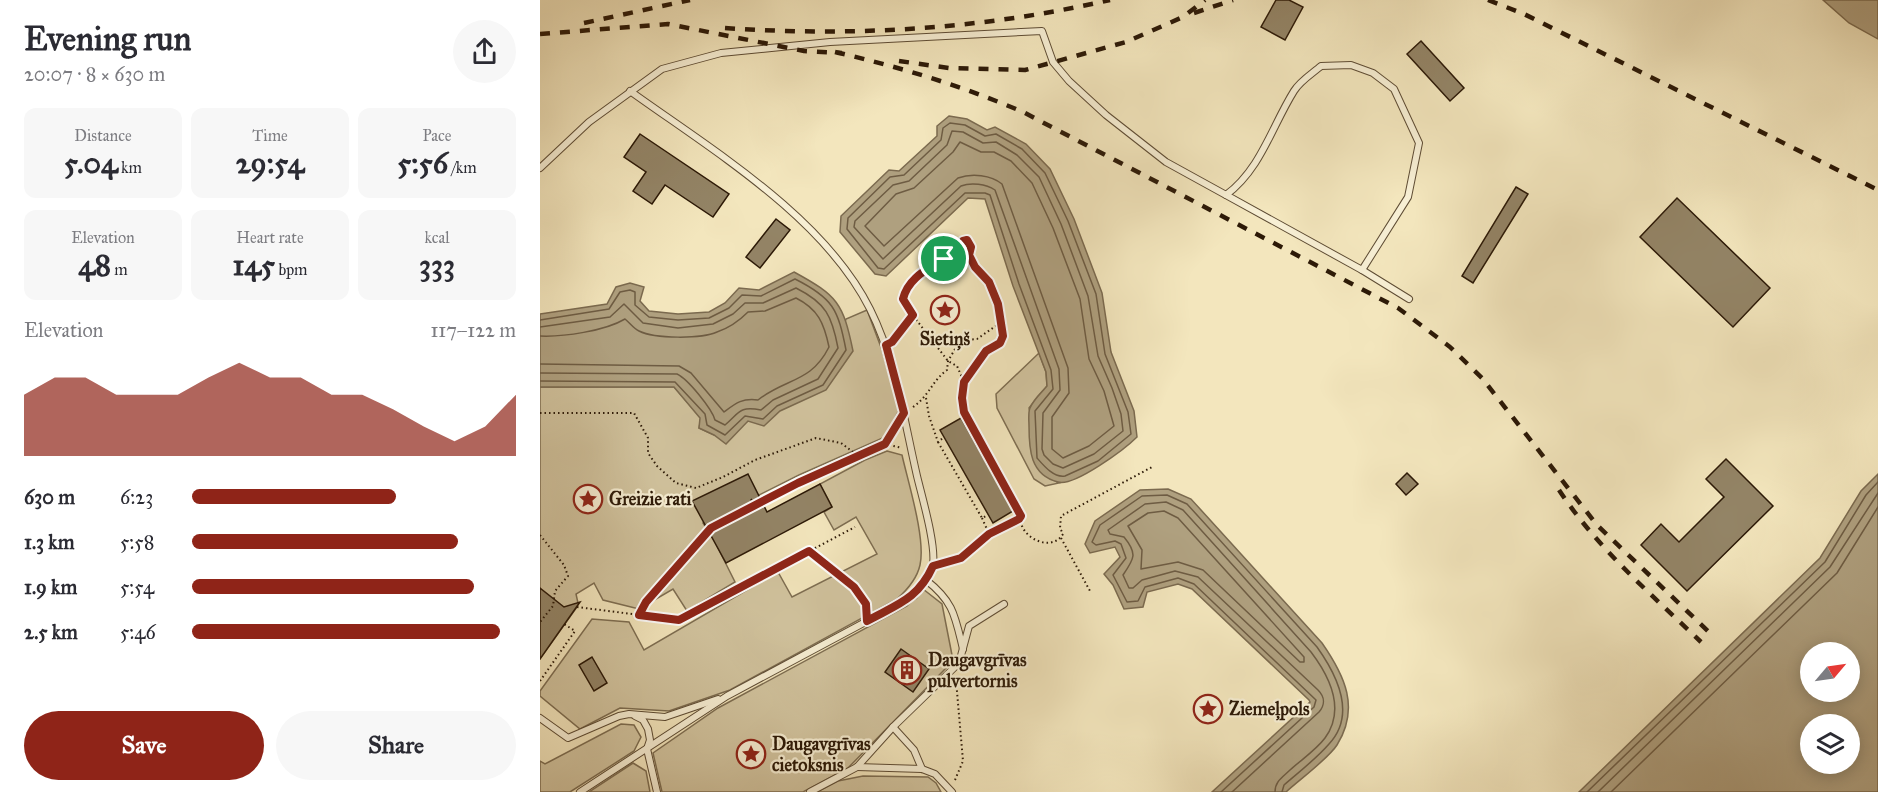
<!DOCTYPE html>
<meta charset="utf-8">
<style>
:root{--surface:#fff;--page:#f7f7f7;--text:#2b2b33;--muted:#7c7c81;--accent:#8f2418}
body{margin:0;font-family:"IM FELL Great Primer",serif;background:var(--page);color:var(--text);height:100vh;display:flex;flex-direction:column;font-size:22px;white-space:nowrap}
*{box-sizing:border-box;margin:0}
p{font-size:20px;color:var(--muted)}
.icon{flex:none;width:33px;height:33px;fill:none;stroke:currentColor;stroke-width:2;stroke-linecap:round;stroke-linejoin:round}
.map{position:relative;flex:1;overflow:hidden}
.sheet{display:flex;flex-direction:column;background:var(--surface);width:540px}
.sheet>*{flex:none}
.needle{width:39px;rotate:61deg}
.tools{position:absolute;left:1260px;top:642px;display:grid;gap:12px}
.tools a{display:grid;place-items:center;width:60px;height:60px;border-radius:50%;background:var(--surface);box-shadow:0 3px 15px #0003;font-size:30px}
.pin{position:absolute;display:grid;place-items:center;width:51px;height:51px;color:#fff;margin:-26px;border:3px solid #fff;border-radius:50%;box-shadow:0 2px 6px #0007}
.round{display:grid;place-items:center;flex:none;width:63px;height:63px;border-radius:32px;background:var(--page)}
.headline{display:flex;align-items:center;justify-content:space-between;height:102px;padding:0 24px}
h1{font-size:33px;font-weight:700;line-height:45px}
.metrics{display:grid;grid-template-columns:repeat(3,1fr);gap:9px;height:102px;padding:6px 24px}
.metrics div{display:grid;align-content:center;border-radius:12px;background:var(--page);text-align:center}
.metrics b{font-size:30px;font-weight:700}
.metrics small{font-size:16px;font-weight:400}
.metrics p{font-size:16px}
.chart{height:168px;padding:12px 24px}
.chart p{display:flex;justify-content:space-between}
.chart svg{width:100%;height:108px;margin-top:6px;fill:var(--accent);opacity:.7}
.primary-button{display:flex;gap:12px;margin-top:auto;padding:12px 24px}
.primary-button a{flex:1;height:69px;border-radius:36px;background:var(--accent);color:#fff;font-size:24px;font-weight:700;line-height:69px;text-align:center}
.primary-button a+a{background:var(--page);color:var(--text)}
ul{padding:0 24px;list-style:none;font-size:20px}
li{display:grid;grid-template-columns:96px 72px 1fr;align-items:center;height:45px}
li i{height:15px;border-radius:8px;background:var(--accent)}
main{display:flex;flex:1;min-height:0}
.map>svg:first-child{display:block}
.green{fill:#d1c39e;stroke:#7e6e52;stroke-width:1.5}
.water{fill:#afa07f;stroke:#7b6a4f;stroke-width:1.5;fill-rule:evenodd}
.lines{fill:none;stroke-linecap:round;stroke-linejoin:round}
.shore{stroke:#6e5c43;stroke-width:1.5}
.building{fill:#938466;stroke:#2c1907;stroke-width:1.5}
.lane-casing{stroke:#5e4c34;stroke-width:8}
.path{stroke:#2c1907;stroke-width:2;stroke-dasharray:1.5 3;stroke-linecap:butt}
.lane{stroke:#f7efd4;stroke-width:6}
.rail{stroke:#2c1907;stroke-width:4.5;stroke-dasharray:10 10;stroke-linecap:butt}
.route-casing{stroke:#fff;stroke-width:12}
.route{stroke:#8f2418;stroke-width:8}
.labels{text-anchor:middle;stroke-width:4.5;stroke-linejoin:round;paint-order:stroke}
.poi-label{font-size:18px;font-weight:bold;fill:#2c1907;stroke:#f7efd4;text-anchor:start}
</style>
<main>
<section class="sheet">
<div class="headline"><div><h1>Evening run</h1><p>20:07 · 8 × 630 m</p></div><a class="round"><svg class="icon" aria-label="share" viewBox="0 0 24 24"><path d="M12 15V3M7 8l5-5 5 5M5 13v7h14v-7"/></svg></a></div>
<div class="metrics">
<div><p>Distance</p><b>5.04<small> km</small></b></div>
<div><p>Time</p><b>29:54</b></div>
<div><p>Pace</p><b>5:56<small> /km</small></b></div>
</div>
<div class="metrics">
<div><p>Elevation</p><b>48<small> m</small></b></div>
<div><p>Heart rate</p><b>145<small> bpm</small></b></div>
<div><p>kcal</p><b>333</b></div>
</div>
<div class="chart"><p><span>Elevation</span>117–122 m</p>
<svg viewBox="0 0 160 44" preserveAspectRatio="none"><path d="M0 44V19L10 12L20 12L30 19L40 19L50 19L60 12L70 6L80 12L90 12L100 19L110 19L120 25L130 32L140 38L150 32L160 19V44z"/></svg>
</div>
<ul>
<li><b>630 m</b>6:23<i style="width:63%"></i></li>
<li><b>1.3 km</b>5:58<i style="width:82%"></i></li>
<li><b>1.9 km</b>5:54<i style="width:87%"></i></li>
<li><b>2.5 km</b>5:46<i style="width:95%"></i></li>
</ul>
<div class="primary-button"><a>Save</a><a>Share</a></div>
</section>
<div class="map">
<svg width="1338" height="792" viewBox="0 0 1338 792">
<rect width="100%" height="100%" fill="#f3e6bd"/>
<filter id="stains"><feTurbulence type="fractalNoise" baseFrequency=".00333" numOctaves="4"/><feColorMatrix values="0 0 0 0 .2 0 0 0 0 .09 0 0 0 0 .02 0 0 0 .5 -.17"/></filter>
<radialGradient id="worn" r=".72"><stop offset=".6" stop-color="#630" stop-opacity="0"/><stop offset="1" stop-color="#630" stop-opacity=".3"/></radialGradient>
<g class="green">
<polygon points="327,310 342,350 359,410 345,437 259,475 163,523 174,540 195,582 147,611 133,589 99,609 63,600 54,583 36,594 38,603 37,607 0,659 0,387 134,387 161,418 159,428 174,435 208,421 301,333 306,319"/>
<polygon points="499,353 506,372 507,386 489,408 505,475 519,483 505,486 494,479 457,408 456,394"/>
<path d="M347,451L362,455C368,482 386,539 380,565C377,579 367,590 357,599L190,690L129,711L80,708L40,729L0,696V691L52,619L89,622L104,650L238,572L252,597L337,554L316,517L294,530L284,512L292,507L280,484L325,460Z"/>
<polygon points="383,589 402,604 412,655 407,667 308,768 263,792 122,792 113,753 178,708 367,606"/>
<polygon points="81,724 94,725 101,737 94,751 30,792 0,792 0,761 5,764"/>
<polygon points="93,763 106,771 110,792 49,792"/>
<polygon points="323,776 388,777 396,783 401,792 277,792 298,781"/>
</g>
<g class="water">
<polygon points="1283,0 1338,0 1338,39 1309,23"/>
<path d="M409,116L427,119L447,130L455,127L486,144L510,169L534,219L562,293L571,352L594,411L597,437C585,449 534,487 518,482C490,475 489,449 489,426C489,421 488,412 490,408C493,400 502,392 507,386L506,372L473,286L445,199L428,198L346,276L335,274L300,232L301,216L349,170L359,171L397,136V126Z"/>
<path d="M254,272C298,296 303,303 313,351L286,390L240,411L224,426L208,421L186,444L174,435L159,428L160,418L134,387H0V314L67,304L76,287L90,283L104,287L100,301L109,311L138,314L169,312L185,303L199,288L219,290Z"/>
<path d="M1338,474V792H1039L1280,558L1321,491ZM1310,652V692H1270V652ZM1310,724V764H1270V724Z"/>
<path d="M628,489L651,499L782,643C805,676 820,708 797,745C788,759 759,780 746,792H672L770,702L769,700L652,589L638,584L607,592L603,607L584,609L573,585L564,574L580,557L575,547L550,553L545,544L555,521L600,490Z"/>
</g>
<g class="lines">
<g class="shore">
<path d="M410,123L425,125L445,136L456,134L482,149L505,173L528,221L556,294L565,354L588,412L591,434L558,461L525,476C514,478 504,466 497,458L495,411L513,389L511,370L479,284L450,195L445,193H425L344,269L338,268L307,229L308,218L350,177L364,175L401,140L403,128Z"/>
<path d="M412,131L423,132L443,143L456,142L477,155L499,177L521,224L548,296L558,356L572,388L581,414L583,431L554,454L523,468L513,464L504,455L502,449L503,413L520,390L519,369L455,190C446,184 431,182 421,186L343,259L314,227L315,221L353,185L369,181L407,145Z"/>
<path d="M420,142L441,152H454L471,161L492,183L513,228L540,299L549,359L564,391L574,426L549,446L523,458L512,449V417L529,393L528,368L462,184C451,175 432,173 418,178L344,246L325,226L356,194L374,188L413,152Z"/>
<path d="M0,320L69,309L80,292L90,290L95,292V305L109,317L138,320L169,318L189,308L202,295L221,296L255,279C293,298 298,309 306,350L283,385L237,406L223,419L205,416L185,435L167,425L165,414L135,382L0,381"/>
<path d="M0,327L70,317L84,304L103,323L138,328L173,324L193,314L205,303H223L256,288C286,303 292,316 298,348L278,379L233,400L221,410C199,406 200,412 185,425L175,420C172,409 148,379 137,374L0,373"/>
<path d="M0,336C23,337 65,331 85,319C90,323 93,328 99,331C115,339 161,339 177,332C189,328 199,321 208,312L225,311L256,298C278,309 284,323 289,347C271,383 246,378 218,400C202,398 196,403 184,412L151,373L139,366L0,364"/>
<polygon points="624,511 638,518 764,657 764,662 760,662 663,570 638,562 601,569 602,550 588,526 608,513"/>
<path d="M681,792L774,707L776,700L654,584L638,578L605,587L598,601L587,602L573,575L586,558L581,544L575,541L556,545L552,542L560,525L602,496L627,495L647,504L777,647C797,675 817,714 789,744C776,759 759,772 744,785L742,792"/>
<path d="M692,792L779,712C785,705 785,697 778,690L658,577L635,571L602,580L593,588H589L583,575C594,559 598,554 584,537L570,534L568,530L605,504L626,502L643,510L771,652C790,677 806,709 785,738C776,750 761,760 750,770C743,777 735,781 735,792"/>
<polyline points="1047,792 1285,562 1326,495 1338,482"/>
<polyline points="1058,792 1290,567 1338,493"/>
<polyline points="1071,792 1297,573 1338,507"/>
</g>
</g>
<g class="building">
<polygon points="736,0 749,0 763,7 745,40 721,27"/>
<polygon points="881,41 924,88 910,101 867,54"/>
<polygon points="100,134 189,194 173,217 125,185 112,204 93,191 106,172 84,157"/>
<polygon points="976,187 988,194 933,283 922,276"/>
<polygon points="1137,198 1230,288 1193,327 1100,237"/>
<polygon points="236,219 250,230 220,268 206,257"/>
<polygon points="421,418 473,511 453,523 400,430"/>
<polygon points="1186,459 1233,506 1147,591 1101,545 1121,524 1139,542 1184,497 1166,479"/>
<polygon points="867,473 878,484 866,495 856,484"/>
<polygon points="208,474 227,512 280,484 292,507 186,563 152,501"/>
<polygon points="0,588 24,607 40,602 0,659"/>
<polygon points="361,649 389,669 373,692 345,672"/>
<polygon points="52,657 67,683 54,691 39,665"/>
</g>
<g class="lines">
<g class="lane-casing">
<g id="lane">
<path d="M0,168L49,122L122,69L181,53L290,42L502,31L513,62L529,81L566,115L626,162L686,195C721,169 732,126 754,91C760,81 773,73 781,66L811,65L833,73L854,89L879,143L868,197L822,270"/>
<polyline points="686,195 822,270 869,299"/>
<path d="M386,580C414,602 415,616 423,649"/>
<polyline points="95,716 103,720 108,729 110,740 107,749 117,792"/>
<polyline points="0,718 28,738 79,716 89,714 125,717 178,699"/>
<polyline points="353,727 374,750 382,769"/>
<polyline points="317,767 382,769 395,774 412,792"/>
<path d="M40,792L187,696L374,596C381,587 391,577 393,565C396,544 382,497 377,476C364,420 356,361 330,309C284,217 172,150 90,91"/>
<polyline points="270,792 317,767 353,727 419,663 429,626 464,604"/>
</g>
</g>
<g class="path">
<path d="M460,323L463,336L460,343L446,351L424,382L421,398L424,412L481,516C477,536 511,554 523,534L520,528L521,516L612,467"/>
<polyline points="354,339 373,315"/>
<polyline points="386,398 389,416 398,442 404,437"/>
<path d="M373,407C389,396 392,381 407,370L408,361L418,344L426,340L437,339L460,323C459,309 457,294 448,281C444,276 438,273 435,267C428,258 432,249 427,240L423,241C414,254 402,257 389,266C383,270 362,293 363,300C364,303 366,306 368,309L408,361L417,366L424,382"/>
<polyline points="0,413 94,413 108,438 108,453 117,466 136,483 156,488 183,477 215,460 276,438 301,443 317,455 345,444 362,448"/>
<polyline points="398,442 442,518 448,515"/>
<polyline points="345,444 356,426"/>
<polyline points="211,499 214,505"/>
<polyline points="442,518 449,534"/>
<polyline points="0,535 24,565 28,576 15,591 13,606 0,622"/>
<polyline points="521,538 550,591"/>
<path d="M269,551C284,563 326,590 326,609"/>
<polyline points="404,562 421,558 449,534 479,520"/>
<polyline points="37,607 139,620 315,527"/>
<polyline points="100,614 106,601 171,528 317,455"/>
<polyline points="0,681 35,631 24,624"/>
<polyline points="415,780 423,761 416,680"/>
</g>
<use href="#lane" class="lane"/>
<g class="rail">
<polyline points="948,0 984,14 1338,190"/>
<polyline points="654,13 693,0"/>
<polyline points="44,23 150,0"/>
<path d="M185,28C315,37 443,29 570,0"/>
<polyline points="0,34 128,24 264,51 302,53"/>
<path d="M295,52C360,67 422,86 483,112L858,308L910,347L942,378L1057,525L1170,633"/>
<polyline points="359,61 409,68 485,70 586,42 643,17 665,0"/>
<path d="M1019,490C1057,548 1111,594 1161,642"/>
</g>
</g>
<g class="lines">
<g class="route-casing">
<path id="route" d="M427,240L431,247L429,255L435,267L449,282L458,304L463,336L460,343L446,351L424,382L422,398L424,412L481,516L479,519L449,534L421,558L393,566C378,599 358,604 327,621L326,604L314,587L269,551L139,620L99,615L106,602L171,528L258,483L345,444L364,413L346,345L352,342L373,315L363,299C370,269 407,264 423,241Z"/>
</g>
<use href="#route" class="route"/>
</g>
<defs>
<g id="sight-ring" transform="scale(1.5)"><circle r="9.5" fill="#f7efd4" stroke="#8f2418" stroke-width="1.5"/><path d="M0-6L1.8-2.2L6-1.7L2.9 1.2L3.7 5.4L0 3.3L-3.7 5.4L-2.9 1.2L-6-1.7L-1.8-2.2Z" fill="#8f2418"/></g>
<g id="building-ring" transform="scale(1.5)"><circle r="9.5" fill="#f7efd4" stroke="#8f2418" stroke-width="1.5"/><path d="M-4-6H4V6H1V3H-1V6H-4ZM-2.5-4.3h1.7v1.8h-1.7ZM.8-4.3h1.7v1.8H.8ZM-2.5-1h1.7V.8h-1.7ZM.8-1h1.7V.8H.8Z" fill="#8f2418"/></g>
</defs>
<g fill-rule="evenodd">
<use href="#sight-ring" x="405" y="310"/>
<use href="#sight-ring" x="48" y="499"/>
<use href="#building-ring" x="367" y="670"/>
<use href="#sight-ring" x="668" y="709"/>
<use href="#sight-ring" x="211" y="754"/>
</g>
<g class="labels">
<g class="poi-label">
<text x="405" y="345" text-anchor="middle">Sietiņš</text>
<text x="69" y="505">Greizie rati</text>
<text x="388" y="666">Daugavgrīvas<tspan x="388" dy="21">pulvertornis</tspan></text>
<text x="689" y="715">Ziemeļpols</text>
<text x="232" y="750">Daugavgrīvas<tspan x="232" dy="21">cietoksnis</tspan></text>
</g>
</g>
<rect width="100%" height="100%" filter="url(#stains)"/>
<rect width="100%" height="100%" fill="url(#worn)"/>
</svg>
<div class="tools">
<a><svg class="needle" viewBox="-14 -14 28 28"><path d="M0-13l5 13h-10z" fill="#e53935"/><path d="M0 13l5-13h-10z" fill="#7c7c81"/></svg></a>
<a><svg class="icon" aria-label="layers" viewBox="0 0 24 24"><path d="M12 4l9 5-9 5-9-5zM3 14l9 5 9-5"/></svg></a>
</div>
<div class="pin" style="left:404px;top:259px;background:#1e9e55"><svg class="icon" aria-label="arrive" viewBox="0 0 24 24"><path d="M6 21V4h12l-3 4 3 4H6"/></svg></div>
</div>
</main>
